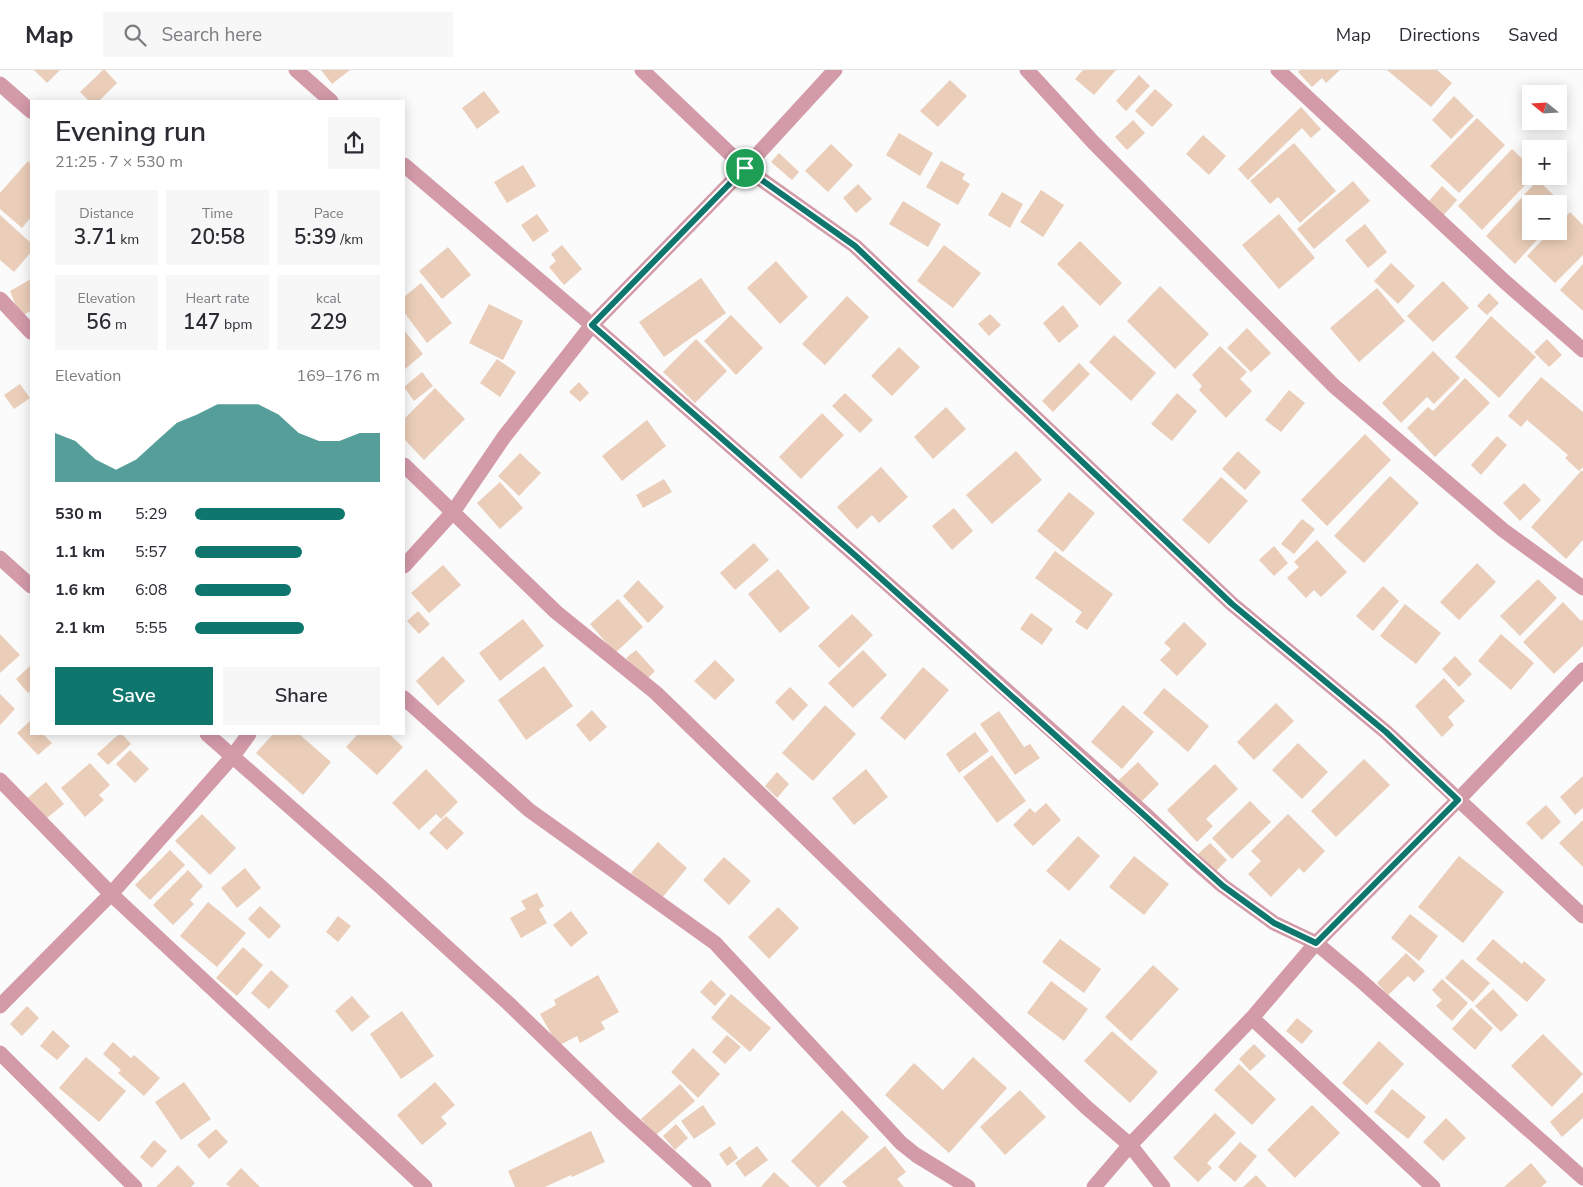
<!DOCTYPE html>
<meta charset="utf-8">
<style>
:root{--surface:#fff;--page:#f7f7f7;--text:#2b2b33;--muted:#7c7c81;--line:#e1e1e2;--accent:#0f766e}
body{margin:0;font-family:"Nunito Sans",sans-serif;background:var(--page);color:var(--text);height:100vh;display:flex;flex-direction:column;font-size:19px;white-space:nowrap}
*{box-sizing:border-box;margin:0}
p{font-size:16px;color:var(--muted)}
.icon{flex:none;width:28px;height:28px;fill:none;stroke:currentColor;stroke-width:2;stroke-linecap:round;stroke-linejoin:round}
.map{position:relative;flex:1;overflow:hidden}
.drawer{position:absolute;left:30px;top:30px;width:375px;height:635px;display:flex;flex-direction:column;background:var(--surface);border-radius:0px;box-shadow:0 2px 12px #0003}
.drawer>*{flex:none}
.needle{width:32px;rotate:288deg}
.tools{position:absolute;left:1522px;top:15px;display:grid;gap:10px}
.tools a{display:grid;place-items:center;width:45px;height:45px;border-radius:0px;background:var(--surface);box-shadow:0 2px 12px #0003;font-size:25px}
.pin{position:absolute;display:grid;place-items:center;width:42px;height:42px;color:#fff;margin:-21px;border:2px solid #fff;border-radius:50%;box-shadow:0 1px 5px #0007}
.round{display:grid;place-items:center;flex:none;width:52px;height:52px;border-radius:0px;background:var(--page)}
.headline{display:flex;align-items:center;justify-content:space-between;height:85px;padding:0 25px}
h1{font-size:28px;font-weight:600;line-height:38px}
.figures{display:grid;grid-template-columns:repeat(3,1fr);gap:8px;height:85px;padding:5px 25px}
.figures div{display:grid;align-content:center;border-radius:0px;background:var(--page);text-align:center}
.figures b{font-size:21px;font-weight:600}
.figures small{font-size:14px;font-weight:400}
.figures p{font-size:14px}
.chart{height:140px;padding:10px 25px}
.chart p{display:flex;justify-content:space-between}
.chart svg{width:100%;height:90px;margin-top:5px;fill:var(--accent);opacity:.7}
.button{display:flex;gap:10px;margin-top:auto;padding:10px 25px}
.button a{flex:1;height:58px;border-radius:0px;background:var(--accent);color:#fff;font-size:20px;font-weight:600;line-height:58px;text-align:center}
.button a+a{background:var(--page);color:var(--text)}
ul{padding:0 25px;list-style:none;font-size:16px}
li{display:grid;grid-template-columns:80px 60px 1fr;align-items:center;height:38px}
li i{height:12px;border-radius:6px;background:var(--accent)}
header{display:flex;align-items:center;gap:30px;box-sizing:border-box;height:70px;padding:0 25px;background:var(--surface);border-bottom:1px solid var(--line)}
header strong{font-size:24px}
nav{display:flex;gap:28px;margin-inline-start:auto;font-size:18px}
.search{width:350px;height:45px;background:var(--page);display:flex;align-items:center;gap:12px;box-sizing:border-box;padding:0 18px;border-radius:0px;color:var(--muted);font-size:19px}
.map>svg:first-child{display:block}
.building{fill:#eaceb9}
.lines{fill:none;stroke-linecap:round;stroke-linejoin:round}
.street{stroke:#d39aa8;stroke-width:15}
.route-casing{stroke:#fff;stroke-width:10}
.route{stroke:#0f766e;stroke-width:6}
</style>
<header>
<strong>Map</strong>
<div class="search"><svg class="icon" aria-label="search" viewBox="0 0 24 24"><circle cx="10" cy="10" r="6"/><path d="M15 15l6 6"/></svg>Search here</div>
<nav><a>Map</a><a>Directions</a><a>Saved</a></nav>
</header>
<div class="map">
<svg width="1583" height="1117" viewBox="0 0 1583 1117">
<rect width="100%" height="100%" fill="#fbfbfb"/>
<g class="building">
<polygon points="34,0 60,0 47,13"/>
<polygon points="103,0 105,0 117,13 99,31 89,31 80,22"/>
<polygon points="321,0 350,0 332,14"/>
<polygon points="1083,0 1116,0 1094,25 1075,9"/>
<polygon points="1300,0 1340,0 1326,13 1322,8 1312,17 1298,2"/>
<polygon points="1387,0 1437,0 1452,13 1431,37"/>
<polygon points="1139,5 1150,16 1126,41 1116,31"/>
<polygon points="950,10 967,26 938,57 920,41"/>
<polygon points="1155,19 1173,35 1152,57 1135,41"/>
<polygon points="484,21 500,42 477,59 462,38"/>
<polygon points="1454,26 1474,46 1451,69 1432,50"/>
<polygon points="1301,37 1321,59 1311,68 1302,58 1248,110 1238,99"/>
<polygon points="1477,48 1505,75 1459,123 1430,96"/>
<polygon points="1133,50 1145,63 1127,80 1115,67"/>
<polygon points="899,63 933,83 920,106 886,85"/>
<polygon points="1203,65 1226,86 1209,105 1186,84"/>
<polygon points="1294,73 1336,121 1300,153 1278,127 1270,134 1250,111"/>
<polygon points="831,74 853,95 828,122 805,101"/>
<polygon points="1512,79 1531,97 1531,106 1534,106 1482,160 1458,136"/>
<polygon points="779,83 799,102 792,110 771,92"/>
<polygon points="28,91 31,95 31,147 22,158 0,139 0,123"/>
<polygon points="941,91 965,104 962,109 970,114 958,135 926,117"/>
<polygon points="523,95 536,116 507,133 494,112"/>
<polygon points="1538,110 1567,138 1559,147 1559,134 1531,134 1531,161 1545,161 1515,194 1486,166"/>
<polygon points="1353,111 1370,131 1314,179 1297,159"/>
<polygon points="858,114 872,129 856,143 843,128"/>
<polygon points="1442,116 1457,130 1443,146 1428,132"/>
<polygon points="1041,120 1064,135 1043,167 1020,152"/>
<polygon points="1002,122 1023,134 1010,158 988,145"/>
<polygon points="903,131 941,154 928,177 889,154"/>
<polygon points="1570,142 1583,155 1583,185 1555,213 1527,186 1551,161 1559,161 1559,154"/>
<polygon points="537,144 549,161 533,172 521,155"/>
<polygon points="1279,144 1315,188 1279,219 1242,175"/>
<polygon points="0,145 31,173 31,182 14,202 0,190"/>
<polygon points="1365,154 1387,182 1368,198 1345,170"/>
<polygon points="1080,171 1122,213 1100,236 1057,194"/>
<polygon points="562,175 582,199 564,215 549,197 556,191 551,184"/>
<polygon points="944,175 981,203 953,238 917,211"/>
<polygon points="448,177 471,205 442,229 419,201"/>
<polygon points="776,191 808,227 780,254 747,218"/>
<polygon points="1391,193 1415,216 1398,234 1374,211"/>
<polygon points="1583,194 1583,241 1560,220"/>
<polygon points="701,208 726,243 664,287 639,252"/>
<polygon points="31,209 31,241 20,246 10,221"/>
<polygon points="1443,211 1469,238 1433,272 1407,246"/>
<polygon points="421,213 452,253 427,273 404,242 404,227"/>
<polygon points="1160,216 1209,264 1175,299 1127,251"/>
<polygon points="1377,218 1405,251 1359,292 1330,258"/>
<polygon points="1489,223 1499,233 1487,245 1477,236"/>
<polygon points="847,226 869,247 825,295 802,274"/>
<polygon points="489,234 523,251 503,290 469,273"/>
<polygon points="1063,235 1079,256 1059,273 1043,253"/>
<polygon points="990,244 1001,255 989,266 978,254"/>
<polygon points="731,245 763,278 736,305 704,271"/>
<polygon points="1491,246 1536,287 1499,328 1455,287"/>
<polygon points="1247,258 1271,283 1251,302 1227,278"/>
<polygon points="404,260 423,284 404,300"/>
<polygon points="1114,265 1156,303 1131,331 1089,292"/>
<polygon points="696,269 727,301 695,333 663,302"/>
<polygon points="1547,269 1562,285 1549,297 1534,282"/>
<polygon points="1220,276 1247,302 1240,309 1252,321 1226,348 1199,320 1202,316 1192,305"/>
<polygon points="899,277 920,297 892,326 871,306"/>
<polygon points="1433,281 1460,308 1434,334 1427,327 1401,353 1382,333"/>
<polygon points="497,289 516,302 500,327 480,313"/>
<polygon points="1079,293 1090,304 1053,342 1042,331"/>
<polygon points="422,302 433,316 414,331 404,317"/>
<polygon points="1541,307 1583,342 1583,397 1579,401 1565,388 1568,385 1527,350 1521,357 1508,346"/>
<polygon points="1465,308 1490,333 1435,387 1407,358 1428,337 1433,341"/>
<polygon points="579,312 589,323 580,332 569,322"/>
<polygon points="20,314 30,328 14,339 4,325"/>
<polygon points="435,318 465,349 424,390 404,369 404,349"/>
<polygon points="1289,320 1305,333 1281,362 1265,350"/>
<polygon points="845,323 873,350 860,363 832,336"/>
<polygon points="1177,323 1197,341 1172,371 1151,354"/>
<polygon points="946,337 966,359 933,389 914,367"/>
<polygon points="822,343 844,365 801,409 779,387"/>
<polygon points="647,350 666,376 622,411 602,386"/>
<polygon points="1365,364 1391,390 1327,456 1301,430"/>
<polygon points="1497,366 1507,375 1481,405 1471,395"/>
<polygon points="1016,381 1042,410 992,454 966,425"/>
<polygon points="1238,381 1261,402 1245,420 1222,399"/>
<polygon points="520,383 541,403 519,426 498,406"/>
<polygon points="881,397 908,427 879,453 872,445 857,459 837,437"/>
<polygon points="1582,400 1583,402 1583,470 1566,489 1531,457"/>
<polygon points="1390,406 1419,433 1364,493 1334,466"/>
<polygon points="1221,407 1248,431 1209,474 1182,450"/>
<polygon points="664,409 672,422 643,438 636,425"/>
<polygon points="500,412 523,438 500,459 477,433"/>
<polygon points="1524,413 1541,430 1520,451 1503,433"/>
<polygon points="1069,422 1095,443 1063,482 1037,461"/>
<polygon points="954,438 973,461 952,480 932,456"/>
<polygon points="1302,449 1315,459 1294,484 1281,474"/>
<polygon points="1317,470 1347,502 1321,527 1314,520 1306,528 1287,508 1299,497 1294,492"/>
<polygon points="754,473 769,490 735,520 720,503"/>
<polygon points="1274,476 1288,493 1274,506 1259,490"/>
<polygon points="1055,481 1113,524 1087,560 1075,552 1082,542 1035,508"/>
<polygon points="1477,493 1496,512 1459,550 1440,532"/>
<polygon points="443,495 461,515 429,543 411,523"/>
<polygon points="778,499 810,538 780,563 748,524"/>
<polygon points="1538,509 1557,528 1520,566 1500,546"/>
<polygon points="638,510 664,537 648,553 623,526"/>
<polygon points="1383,516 1399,531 1373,561 1356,546"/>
<polygon points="618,529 643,557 615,583 590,554"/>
<polygon points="1563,532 1581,551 1583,549 1583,576 1554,604 1523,572"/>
<polygon points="1405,534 1441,563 1416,594 1380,566"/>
<polygon points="418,541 430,554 419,564 407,551"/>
<polygon points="1031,543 1053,559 1042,575 1020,559"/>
<polygon points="852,544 873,565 839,598 818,576"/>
<polygon points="523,549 544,576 500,611 479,583"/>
<polygon points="1184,552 1207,574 1177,606 1160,590 1171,579 1164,573"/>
<polygon points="0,564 20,585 0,603"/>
<polygon points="1501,564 1534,593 1511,620 1478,591"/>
<polygon points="636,580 655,601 646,610 626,588"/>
<polygon points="863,580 887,605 853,638 828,613"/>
<polygon points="443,586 465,611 438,636 416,611"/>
<polygon points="1455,586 1472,604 1459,617 1442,599"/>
<polygon points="715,590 735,610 715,630 694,611"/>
<polygon points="31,595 31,620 28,623 16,609"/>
<polygon points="544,596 573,636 526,670 498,630"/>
<polygon points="923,597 949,620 905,670 880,648"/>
<polygon points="1444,608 1465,631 1448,647 1454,655 1442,667 1415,636"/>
<polygon points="790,617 808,635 793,651 775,632"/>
<polygon points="1164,618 1209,656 1188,682 1143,643"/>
<polygon points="0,624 15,639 0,655"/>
<polygon points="1276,633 1294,651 1254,690 1237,672"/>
<polygon points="825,635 856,664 813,711 782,683"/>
<polygon points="1123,635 1154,662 1122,699 1091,672"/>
<polygon points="592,640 607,657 590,672 576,655"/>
<polygon points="999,641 1024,677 1030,674 1040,688 1015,705 980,654"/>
<polygon points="30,651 31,664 43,664 52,673 38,685 17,663"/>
<polygon points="975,662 989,681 959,703 946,684"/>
<polygon points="119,664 122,664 131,674 108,695 97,684"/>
<polygon points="273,664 299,664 331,692 303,725 256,683"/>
<polygon points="358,664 389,664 403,677 377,705 346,677"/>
<polygon points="1298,673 1328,702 1302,729 1272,700"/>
<polygon points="130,680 149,699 135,713 116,694"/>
<polygon points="992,685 1026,731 997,753 963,707"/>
<polygon points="1364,689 1390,715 1336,767 1311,741"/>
<polygon points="1138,692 1159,714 1140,733 1118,711"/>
<polygon points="90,693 110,715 99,725 104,730 85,747 61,718"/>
<polygon points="1215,694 1238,719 1206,749 1213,756 1197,772 1167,740"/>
<polygon points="426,699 458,732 441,749 436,744 419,760 392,733"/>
<polygon points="866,699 888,727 854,755 832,728"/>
<polygon points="777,702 789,714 777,728 765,716"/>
<polygon points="1583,706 1583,738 1575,745 1560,727"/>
<polygon points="46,712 64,734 42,752 24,731"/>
<polygon points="1250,731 1271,752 1232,789 1212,768"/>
<polygon points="1046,733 1061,750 1033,776 1013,755 1030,738 1035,743"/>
<polygon points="1546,735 1561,752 1542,770 1526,753"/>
<polygon points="202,744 236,778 210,805 175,771"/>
<polygon points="1288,744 1325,781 1304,803 1299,798 1271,827 1248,804 1261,791 1251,781"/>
<polygon points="446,746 464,763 447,780 429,763"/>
<polygon points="1583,750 1583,797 1559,773"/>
<polygon points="1078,766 1100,786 1069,821 1046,801"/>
<polygon points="658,772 687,798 661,829 631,803"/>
<polygon points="1210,773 1227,790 1215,802 1198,784"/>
<polygon points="170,780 185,795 150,830 135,815"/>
<polygon points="1134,786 1169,814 1144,845 1109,817"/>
<polygon points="1459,786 1504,822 1463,873 1418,837"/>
<polygon points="724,787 751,811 729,835 703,810"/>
<polygon points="245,798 261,818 237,838 221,818"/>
<polygon points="188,800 203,816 190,830 194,834 173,855 153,835"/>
<polygon points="537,823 544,836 539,839 547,853 521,868 510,848 526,839 521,831"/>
<polygon points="208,832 246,863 217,897 180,866"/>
<polygon points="260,836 281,856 269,869 248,849"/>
<polygon points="778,837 799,858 769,889 748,867"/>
<polygon points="571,841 588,863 571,877 553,855"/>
<polygon points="1410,844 1438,866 1419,891 1391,868"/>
<polygon points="338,846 351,856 338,872 326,862"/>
<polygon points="1060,869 1101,899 1084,923 1042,892"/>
<polygon points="1493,869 1522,894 1524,891 1546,910 1527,932 1476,889"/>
<polygon points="243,877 263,895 237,926 216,908"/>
<polygon points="1406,883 1425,901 1414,912 1408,906 1388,925 1377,913"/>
<polygon points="1462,889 1490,913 1473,932 1445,908"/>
<polygon points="1153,895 1179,919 1131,971 1105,947"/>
<polygon points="271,900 289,916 269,939 251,923"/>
<polygon points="598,905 619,942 601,952 605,959 580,973 577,966 558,976 540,944 556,935 554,930"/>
<polygon points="1442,909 1468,933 1452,951 1436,936 1442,930 1432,920"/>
<polygon points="711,910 726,924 715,936 700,922"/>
<polygon points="1051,911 1088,939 1064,971 1027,943"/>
<polygon points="1493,919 1518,945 1501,962 1475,936"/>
<polygon points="731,924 771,958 750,982 711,948"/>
<polygon points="352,926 370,947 352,962 335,941"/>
<polygon points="27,936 39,948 22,966 10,954"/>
<polygon points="1471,938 1493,958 1475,980 1452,959"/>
<polygon points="402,941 434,986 401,1009 370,964"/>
<polygon points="1297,948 1313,961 1302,974 1286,961"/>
<polygon points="53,960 70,976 57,990 40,976"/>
<polygon points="1112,961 1158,1002 1130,1033 1084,991"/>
<polygon points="1543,964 1583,1004 1552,1037 1511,996"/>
<polygon points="727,965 741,977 725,994 712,982"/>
<polygon points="1379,971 1404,994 1367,1035 1342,1013"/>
<polygon points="113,972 131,988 134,985 160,1008 144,1026 118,1003 121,1000 103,984"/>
<polygon points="1254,974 1266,986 1250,1001 1239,989"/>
<polygon points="693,978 720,1004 698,1028 671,1002"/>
<polygon points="86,987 126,1021 99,1052 59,1018"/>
<polygon points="973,987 1007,1018 949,1083 885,1025 914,993 943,1020"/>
<polygon points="1239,994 1276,1029 1252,1055 1214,1020"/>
<polygon points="184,1012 211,1049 181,1070 155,1032"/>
<polygon points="435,1012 455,1035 441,1047 447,1054 422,1075 397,1045"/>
<polygon points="680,1014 695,1031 656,1065 641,1049"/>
<polygon points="1392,1019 1426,1047 1408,1069 1374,1042"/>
<polygon points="1020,1020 1046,1047 1005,1085 980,1057"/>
<polygon points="1583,1022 1583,1048 1562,1067 1550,1052"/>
<polygon points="703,1035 716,1054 694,1069 681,1051"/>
<polygon points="1312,1035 1340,1063 1295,1108 1267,1080"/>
<polygon points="842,1040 869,1067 819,1117 817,1117 791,1091"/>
<polygon points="1215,1043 1236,1063 1207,1093 1212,1098 1198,1112 1173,1088"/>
<polygon points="1446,1048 1466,1068 1443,1091 1423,1072"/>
<polygon points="676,1054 688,1068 675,1080 663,1066"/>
<polygon points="216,1059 228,1072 209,1089 197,1075"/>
<polygon points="591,1061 605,1092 572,1107 571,1105 545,1117 515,1117 508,1101"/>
<polygon points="154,1070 167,1081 152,1098 140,1087"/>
<polygon points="1240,1072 1257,1086 1235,1112 1218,1097"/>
<polygon points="730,1076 738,1088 727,1096 719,1084"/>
<polygon points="757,1076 768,1090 745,1107 735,1093"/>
<polygon points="885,1076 906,1102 897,1109 904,1117 847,1117 842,1112"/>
<polygon points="1531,1093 1547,1112 1541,1117 1504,1117"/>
<polygon points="178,1095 195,1113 191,1117 156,1117"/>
<polygon points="241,1098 260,1117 230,1117 226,1114"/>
<polygon points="774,1102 790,1117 761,1117"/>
<polygon points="1256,1105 1267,1117 1243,1117"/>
</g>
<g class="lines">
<g class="street">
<polyline points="296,0 331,31"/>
<polyline points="642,0 745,98 855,176 1232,534 1386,662 1583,846"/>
<polyline points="1027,0 1093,72 1334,316 1503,460 1583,518"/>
<polyline points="1278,0 1504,211 1583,280"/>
<polyline points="0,14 31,41"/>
<polyline points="404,95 592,255 856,486 1145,744 1192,789 1223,816 1274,853 1316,873 1359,909 1583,1108"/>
<polyline points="0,229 31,262"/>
<polyline points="404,395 556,542 656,623 942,900 1086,1037 1130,1075 1163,1117"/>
<polyline points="0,488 31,516"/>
<polyline points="404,496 453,442 504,367 592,255 745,98 835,0"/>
<polyline points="404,628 529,740 715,873 901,1073 916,1085 968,1117"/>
<polyline points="207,664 381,817 508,933 622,1043 704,1117"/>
<polyline points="0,710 111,824 425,1117"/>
<polyline points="0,936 111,824 233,686 249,664"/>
<polyline points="1252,948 1433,1117"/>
<polyline points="0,983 135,1117"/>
<polyline points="1094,1117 1130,1075 1252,948 1316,873 1458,730 1583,600"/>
</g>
</g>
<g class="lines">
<g class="route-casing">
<polygon id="route" points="745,98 855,176 1232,534 1386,662 1458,730 1316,873 1274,853 1223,816 856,486 592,255"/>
</g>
<use href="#route" class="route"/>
</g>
</svg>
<div class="tools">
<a><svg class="needle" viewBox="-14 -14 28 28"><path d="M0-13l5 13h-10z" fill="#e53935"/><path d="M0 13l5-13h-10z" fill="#7c7c81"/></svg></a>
<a>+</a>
<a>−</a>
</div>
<div class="pin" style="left:745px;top:98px;background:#1e9e55"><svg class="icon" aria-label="arrive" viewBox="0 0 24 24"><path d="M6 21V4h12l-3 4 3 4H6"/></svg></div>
<section class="drawer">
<div class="headline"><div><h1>Evening run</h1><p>21:25 · 7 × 530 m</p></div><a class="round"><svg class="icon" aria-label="share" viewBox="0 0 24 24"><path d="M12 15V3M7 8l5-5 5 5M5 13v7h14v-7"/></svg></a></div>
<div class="figures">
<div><p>Distance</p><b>3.71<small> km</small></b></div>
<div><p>Time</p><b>20:58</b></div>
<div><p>Pace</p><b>5:39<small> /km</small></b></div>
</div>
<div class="figures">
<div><p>Elevation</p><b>56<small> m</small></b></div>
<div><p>Heart rate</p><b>147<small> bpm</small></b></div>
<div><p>kcal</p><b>229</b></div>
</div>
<div class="chart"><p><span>Elevation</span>169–176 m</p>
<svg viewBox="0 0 160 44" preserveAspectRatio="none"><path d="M0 44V20L10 24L20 33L30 38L40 33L50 24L60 15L70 11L80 6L90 6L100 6L110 11L120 20L130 24L140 24L150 20L160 20V44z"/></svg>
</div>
<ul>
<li><b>530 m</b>5:29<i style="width:81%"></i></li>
<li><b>1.1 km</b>5:57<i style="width:58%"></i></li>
<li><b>1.6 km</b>6:08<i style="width:52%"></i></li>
<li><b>2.1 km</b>5:55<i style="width:59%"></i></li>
</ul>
<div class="button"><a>Save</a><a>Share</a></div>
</section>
</div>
